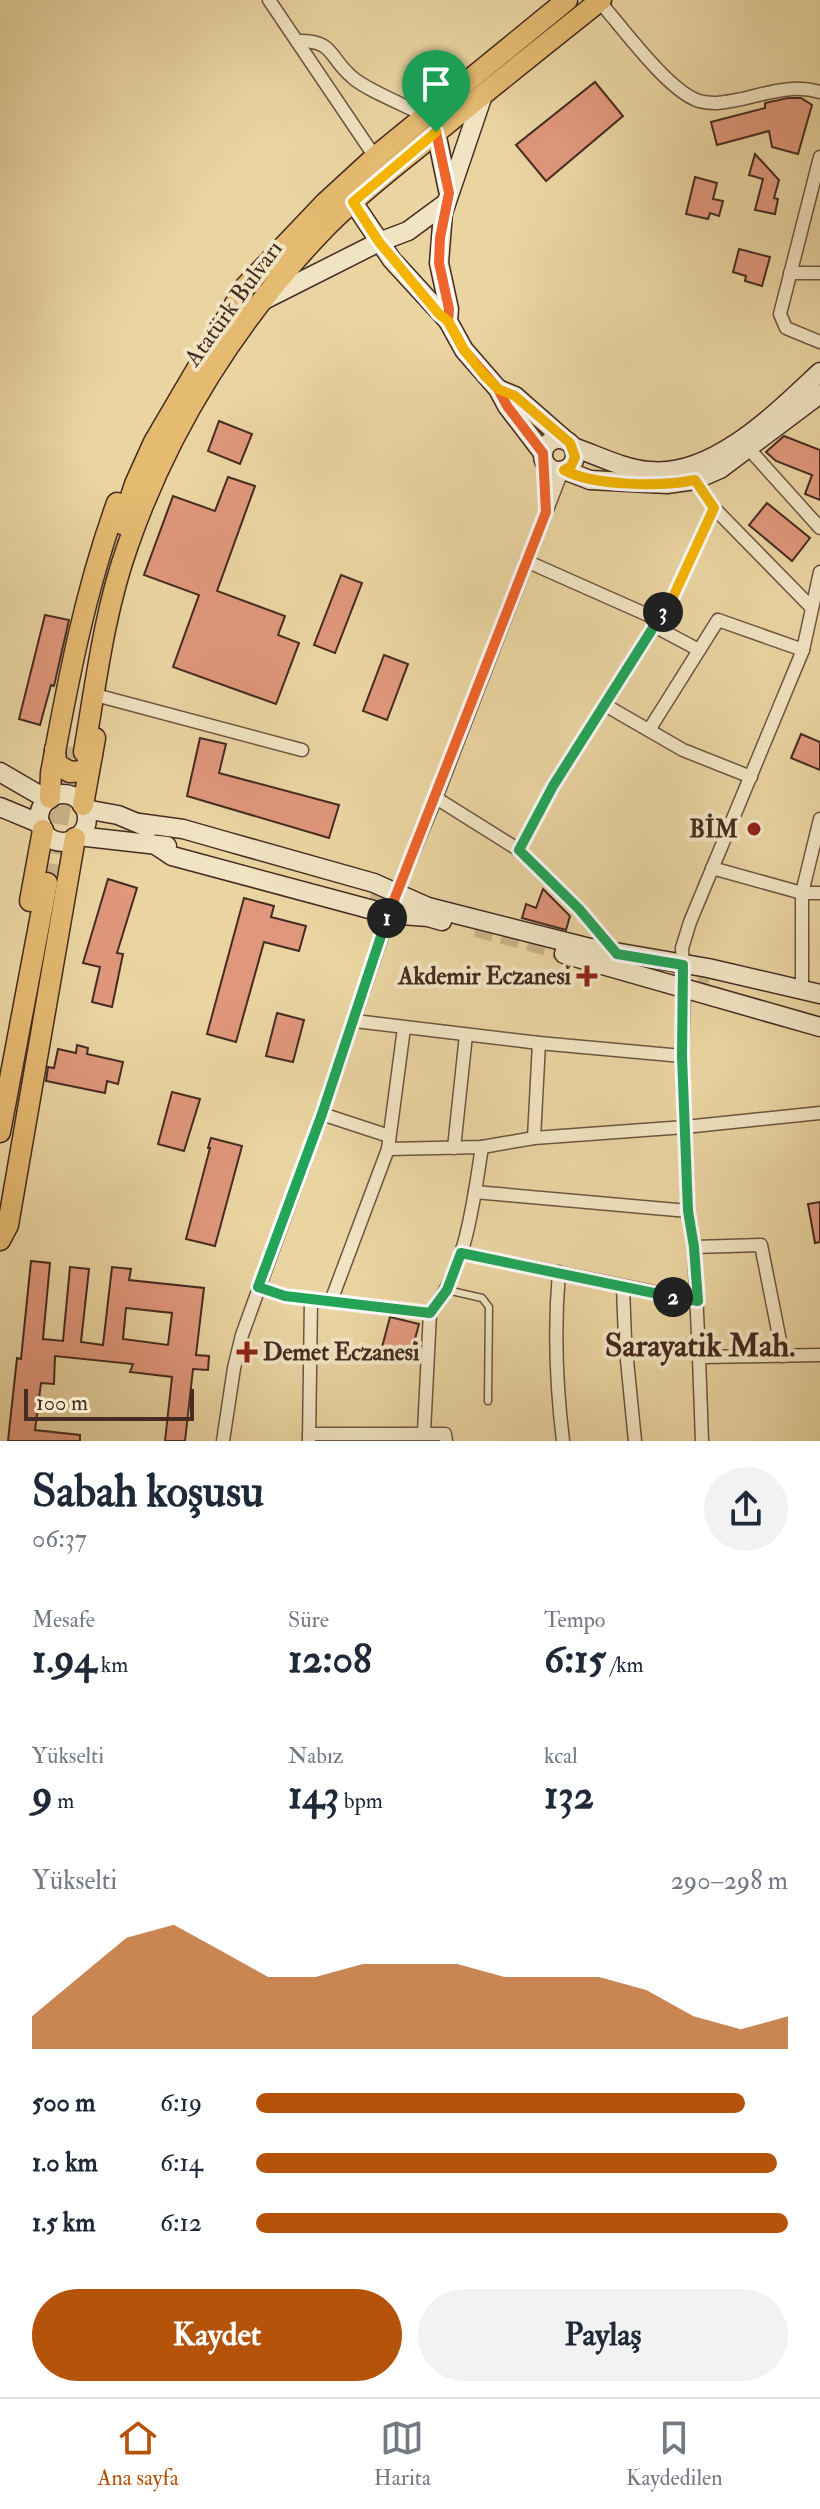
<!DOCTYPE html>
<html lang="tr">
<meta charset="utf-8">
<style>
:root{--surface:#fff;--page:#f2f2f3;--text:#1f2937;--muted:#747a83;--line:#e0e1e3;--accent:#b45309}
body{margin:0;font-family:"IM FELL Double Pica",serif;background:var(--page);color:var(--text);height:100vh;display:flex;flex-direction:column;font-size:30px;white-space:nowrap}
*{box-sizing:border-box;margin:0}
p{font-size:26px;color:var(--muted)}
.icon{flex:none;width:44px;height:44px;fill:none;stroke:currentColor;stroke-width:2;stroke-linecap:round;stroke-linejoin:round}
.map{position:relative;height:1441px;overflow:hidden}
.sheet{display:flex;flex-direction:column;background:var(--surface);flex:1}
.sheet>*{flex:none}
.scale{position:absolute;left:24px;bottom:20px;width:170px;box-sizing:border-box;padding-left:8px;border:4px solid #452b21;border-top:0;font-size:22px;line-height:28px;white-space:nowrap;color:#452b21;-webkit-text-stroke:6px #f1e4c3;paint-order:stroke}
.pin{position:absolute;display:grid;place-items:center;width:68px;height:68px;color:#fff;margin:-82px -34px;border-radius:50% 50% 50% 0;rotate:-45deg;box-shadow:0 0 8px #0007}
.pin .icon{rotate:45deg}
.km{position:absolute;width:40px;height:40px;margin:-20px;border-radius:50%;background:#222;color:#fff;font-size:22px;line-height:40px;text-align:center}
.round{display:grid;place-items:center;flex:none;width:84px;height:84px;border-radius:42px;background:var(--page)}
.summary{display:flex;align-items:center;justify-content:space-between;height:136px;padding:0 32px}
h1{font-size:44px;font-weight:800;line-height:60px}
.stats{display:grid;grid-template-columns:repeat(3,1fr);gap:12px;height:136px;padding:8px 32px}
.stats div{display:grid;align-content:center}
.stats b{font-size:40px;font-weight:800}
.stats small{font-size:22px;font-weight:400}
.stats p{font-size:22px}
.chart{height:224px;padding:16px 32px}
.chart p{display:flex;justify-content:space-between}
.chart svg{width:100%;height:144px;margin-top:8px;fill:var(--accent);opacity:.7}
.button{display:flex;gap:16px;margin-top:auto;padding:16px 32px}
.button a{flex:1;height:92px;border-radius:48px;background:var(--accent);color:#fff;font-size:32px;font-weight:800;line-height:92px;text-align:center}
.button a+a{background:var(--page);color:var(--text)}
ul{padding:0 32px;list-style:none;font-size:26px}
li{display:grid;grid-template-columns:128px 96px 1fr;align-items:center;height:60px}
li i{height:20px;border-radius:10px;background:var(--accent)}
.menu{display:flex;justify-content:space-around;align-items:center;height:112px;border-top:2px solid var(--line);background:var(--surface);font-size:22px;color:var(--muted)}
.menu a{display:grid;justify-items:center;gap:4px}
.menu .on{color:var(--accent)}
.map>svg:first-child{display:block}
.building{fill:#e0977b;stroke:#452b21;stroke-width:2;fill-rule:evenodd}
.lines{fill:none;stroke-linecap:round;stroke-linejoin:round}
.secondary-tunnel{stroke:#c9b388;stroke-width:18;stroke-dasharray:18 9;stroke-linecap:butt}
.primary-tunnel{stroke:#c9b388;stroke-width:20;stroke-dasharray:20 10;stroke-linecap:butt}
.lane-casing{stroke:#6e5641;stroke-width:9}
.street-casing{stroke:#6e5641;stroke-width:15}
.secondary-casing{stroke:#452b21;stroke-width:21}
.primary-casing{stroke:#452b21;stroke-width:23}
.lane{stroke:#f1e4c3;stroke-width:6}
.street{stroke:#f1e4c3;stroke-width:12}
.secondary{stroke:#f1e4c3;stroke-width:18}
.primary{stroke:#e5ba71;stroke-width:20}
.split-1-casing{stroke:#fff;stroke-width:16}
.split-2-casing{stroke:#fff;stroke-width:16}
.split-3-casing{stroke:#fff;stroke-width:16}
.split-4-casing{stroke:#fff;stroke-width:16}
.split-1{stroke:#f0652b;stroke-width:10}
.split-2{stroke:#22a559;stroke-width:10}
.split-3{stroke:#22a559;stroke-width:10}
.split-4{stroke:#f5b400;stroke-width:10}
.poi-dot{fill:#8f2418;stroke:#f1e4c3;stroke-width:3}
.labels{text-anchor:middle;stroke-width:8;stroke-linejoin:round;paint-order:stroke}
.street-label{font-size:24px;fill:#452b21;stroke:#f1e4c3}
.poi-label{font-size:24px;font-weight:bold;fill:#452b21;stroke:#f1e4c3;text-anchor:end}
.district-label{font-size:32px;font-weight:bold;fill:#452b21;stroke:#f1e4c3}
</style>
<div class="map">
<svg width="820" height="1441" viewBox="0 0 820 1441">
<rect width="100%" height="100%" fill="#ead5a2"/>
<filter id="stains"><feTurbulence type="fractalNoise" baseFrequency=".0025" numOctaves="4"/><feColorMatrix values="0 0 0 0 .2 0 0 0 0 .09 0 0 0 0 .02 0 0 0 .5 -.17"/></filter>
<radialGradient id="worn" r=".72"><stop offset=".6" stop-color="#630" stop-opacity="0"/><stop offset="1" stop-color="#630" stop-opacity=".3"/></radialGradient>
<g class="building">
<polygon points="595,82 623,116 546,181 516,145"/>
<polygon points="788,98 801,98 812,105 798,154 772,147 769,131 717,145 711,122 765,108 765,103"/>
<polygon points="755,154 779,180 774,198 778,199 775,214 755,210 763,179 749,175"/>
<polygon points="695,177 717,183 713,199 723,201 719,216 710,213 708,219 686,214"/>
<polygon points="739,249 770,257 762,286 745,281 746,276 733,272"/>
<polygon points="219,421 252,434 240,464 208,451"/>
<polygon points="784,436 820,450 820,500 805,494 812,475 776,461 766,452"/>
<polygon points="228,477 255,486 217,591 285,616 278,635 299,643 276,704 173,667 199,595 144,575 173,496 215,511"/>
<polygon points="767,503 810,538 792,561 749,525"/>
<polygon points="341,575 362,583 335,653 314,645"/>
<polygon points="45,615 69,620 54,686 51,685 40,725 19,719"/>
<polygon points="384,655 408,664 387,720 363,711"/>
<polygon points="801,734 820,742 820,770 791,758"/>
<polygon points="200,738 226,744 219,773 339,805 329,838 187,796"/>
<polygon points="108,879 137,888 117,953 123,954 112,1007 92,1002 100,967 83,963"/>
<polygon points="543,889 570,916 566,930 522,918 526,904 536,908"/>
<polygon points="244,898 274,906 271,917 306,926 299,951 264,942 236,1042 207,1034"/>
<polygon points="277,1013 304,1020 293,1062 266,1056"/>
<polygon points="77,1045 88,1048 87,1054 123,1062 118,1084 107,1081 105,1093 46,1081 48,1067 54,1068 58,1049 76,1053"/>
<polygon points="172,1092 200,1099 184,1151 158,1144"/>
<polygon points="211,1138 242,1146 215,1246 186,1239 210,1148 208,1148"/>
<polygon points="820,1202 820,1242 815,1243 808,1204"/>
<path d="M31,1261L50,1263L43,1339L63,1341L70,1267L89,1269L81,1342L103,1345L112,1267L131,1269L129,1280L204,1288L196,1355L209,1356L208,1370L193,1369L185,1441H165L172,1377L130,1372L133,1364L55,1356L54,1384L41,1383L35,1430L80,1435V1441H8L17,1358L21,1359ZM126,1308L172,1313L168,1345L123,1339Z"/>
<polygon points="390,1317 419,1324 410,1358 381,1351"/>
</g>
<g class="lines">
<g class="secondary-tunnel">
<polyline points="371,893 400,901"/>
<polyline points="476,928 579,955"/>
<polyline points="646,965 709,981"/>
</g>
<polyline class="primary-tunnel" points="47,883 72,747"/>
<g class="lane-casing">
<polyline id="lane" points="447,1290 482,1298 489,1307 488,1401"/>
</g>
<g class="street-casing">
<g id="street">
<polyline points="269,0 375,157"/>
<path d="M599,1C622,27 668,91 699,101C714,105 727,102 742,99C768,93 793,84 820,92"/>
<path d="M297,41C335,40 328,57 352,77C366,90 407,106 426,116"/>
<polyline points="820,157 780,314 786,328 820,342"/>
<polyline points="790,273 820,273"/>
<polyline points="749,449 820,528"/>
<polyline points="545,463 546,509"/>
<polyline points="695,480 714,508 812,608"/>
<polyline points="526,561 659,620"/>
<polyline points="654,626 699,650"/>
<polyline points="103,697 302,750"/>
<polyline points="605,705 683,750 751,777"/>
<polyline points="649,730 718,620 803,650"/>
<polyline points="436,798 519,850"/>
<polyline points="712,868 802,893 820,893"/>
<polyline points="616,953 579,909 519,850 553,786 673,597 714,508"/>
<polyline points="802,990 802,893 820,819"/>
<polyline points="355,1021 539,1043 682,1056"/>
<polyline points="322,1114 389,1136"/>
<polyline points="534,1138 539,1043"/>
<polyline points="454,1148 466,1035"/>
<polyline points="388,1149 482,1147 534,1138 685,1127 820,1113"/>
<polyline points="475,1192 688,1211"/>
<polyline points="694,1247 761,1245 783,1356"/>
<polyline points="461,1253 698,1301"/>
<path d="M559,1272C554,1329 556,1384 563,1441"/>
<polyline points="258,1287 285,1296 430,1313 424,1432"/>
<polyline points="623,1287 625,1340 635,1441"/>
<polyline points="331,1301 388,1149 404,1028"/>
<path d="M430,1313C467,1268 473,1203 482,1147"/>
<polyline points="699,1357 694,1247 688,1211 682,1056 684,990 682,948 690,922 803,650 820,572"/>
<polyline points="309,1434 445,1434 446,1441"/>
<polyline points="223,1441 234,1368 242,1335 322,1114 397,891 436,798 562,471"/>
<polyline points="309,1441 311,1299"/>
<polyline points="702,1441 699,1357 820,1355"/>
</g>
</g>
<g class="secondary-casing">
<g id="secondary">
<polyline points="483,95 443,213 439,263 449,309 448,321 464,350 498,389 507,406 543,453"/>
<polyline points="436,132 448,190"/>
<polyline points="353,202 392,260 448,321"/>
<polyline points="264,300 379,242 408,231 446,203"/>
<polyline points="498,389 515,396 565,440"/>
<circle cx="559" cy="455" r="16"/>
<path d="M573,447C597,455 623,469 649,471C713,478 777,412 820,372"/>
<polyline points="564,470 590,480 667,484 695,480 720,469 820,394"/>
<polyline points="0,772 48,800"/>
<circle cx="63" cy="818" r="24"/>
<polyline points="0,807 41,824"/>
<polyline points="85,809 118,815 149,828"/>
<polyline points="139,823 183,829 225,841 374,883 428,907 586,947 708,968 820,994"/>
<polyline points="78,836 167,846"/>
<polyline points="157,846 172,856 388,914 428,917 442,921"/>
<polyline points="564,954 820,1027"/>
</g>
</g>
<g class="primary-casing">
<g id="primary">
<polyline points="122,524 135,484 154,442 245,287 326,202 375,157 567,0"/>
<polyline points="55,749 56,764 70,772 84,771 92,755"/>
<path d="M84,752C96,683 104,612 128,545C169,427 238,318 325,228C356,196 392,169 426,141C484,93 542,47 601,0"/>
<path d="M50,798L51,773C68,681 85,591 117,503"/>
<polyline points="83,805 95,738"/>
<polyline points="30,901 43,830"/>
<polyline points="0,1132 47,883"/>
<polyline points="0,1240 8,1225 75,838"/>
</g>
</g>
<use href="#lane" class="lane"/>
<use href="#street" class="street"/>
<use href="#secondary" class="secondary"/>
<use href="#primary" class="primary"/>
</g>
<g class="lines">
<g class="split-1-casing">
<polyline id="split-1" points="387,918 546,512 543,453 507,406 498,389 464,350 448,321 449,309 439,263 440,238 449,193 436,132"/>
</g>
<g class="split-2-casing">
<polyline id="split-2" points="387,918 322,1114 258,1287 285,1296 430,1313 447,1290 461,1253 673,1297"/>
</g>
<g class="split-3-casing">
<polyline id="split-3" points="663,612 553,786 519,850 579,909 617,954 683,965 682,1056 688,1211 694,1247 698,1301 673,1297"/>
</g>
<g class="split-4-casing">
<path id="split-4" d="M436,132L353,202L379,242L439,314L448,321L464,350L484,375L498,389L515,396L570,443L575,457L571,466L564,470C593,486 662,487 695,480L714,508L673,597L663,612"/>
</g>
<use href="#split-1" class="split-1"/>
<use href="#split-2" class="split-2"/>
<use href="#split-3" class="split-3"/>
<use href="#split-4" class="split-4"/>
</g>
<g class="poi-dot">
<circle cx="754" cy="829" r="8"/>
<path d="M583 964h8v8h8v8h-8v8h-8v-8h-8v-8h8z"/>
<path d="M243 1340h8v8h8v8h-8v8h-8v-8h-8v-8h8z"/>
</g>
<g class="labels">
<g class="street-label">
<text transform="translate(233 303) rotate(-54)" y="8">Atatürk Bulvarı</text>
</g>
<g class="poi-label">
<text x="738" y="837">BİM</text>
<text x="571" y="984">Akdemir Eczanesi</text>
<text x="263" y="1360" text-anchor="start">Demet Eczanesi</text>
</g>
<g class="district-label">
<text x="700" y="1356">Sarayatik Mah.</text>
</g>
</g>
<rect width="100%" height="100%" filter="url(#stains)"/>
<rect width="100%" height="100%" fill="url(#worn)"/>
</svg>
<div class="scale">100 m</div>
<div class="pin" style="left:436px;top:132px;background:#1e9e55"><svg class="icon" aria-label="arrive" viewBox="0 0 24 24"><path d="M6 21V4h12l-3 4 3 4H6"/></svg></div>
<b class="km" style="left:387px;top:918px">1</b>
<b class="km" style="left:673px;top:1297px">2</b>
<b class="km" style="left:663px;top:612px">3</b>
</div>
<section class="sheet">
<div class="summary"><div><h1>Sabah koşusu</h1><p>06:37</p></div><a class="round"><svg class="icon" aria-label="share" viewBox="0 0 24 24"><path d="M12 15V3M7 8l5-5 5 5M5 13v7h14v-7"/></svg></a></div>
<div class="stats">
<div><p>Mesafe</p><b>1.94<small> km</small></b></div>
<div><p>Süre</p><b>12:08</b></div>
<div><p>Tempo</p><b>6:15<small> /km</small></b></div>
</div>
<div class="stats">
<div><p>Yükselti</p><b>9<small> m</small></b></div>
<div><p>Nabız</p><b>143<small> bpm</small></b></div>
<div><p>kcal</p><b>132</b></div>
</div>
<div class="chart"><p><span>Yükselti</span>290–298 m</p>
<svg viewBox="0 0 160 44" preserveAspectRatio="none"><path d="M0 44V34L10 22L20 10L30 6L40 14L50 22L60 22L70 18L80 18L90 18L100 22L110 22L120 22L130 26L140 34L150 38L160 34V44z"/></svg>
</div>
<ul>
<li><b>500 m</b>6:19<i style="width:92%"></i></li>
<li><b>1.0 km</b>6:14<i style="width:98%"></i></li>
<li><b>1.5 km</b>6:12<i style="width:100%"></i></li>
</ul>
<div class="button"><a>Kaydet</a><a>Paylaş</a></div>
</section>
<nav class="menu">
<a class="on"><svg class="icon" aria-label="home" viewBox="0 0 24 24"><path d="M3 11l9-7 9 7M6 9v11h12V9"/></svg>Ana sayfa</a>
<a><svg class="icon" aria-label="map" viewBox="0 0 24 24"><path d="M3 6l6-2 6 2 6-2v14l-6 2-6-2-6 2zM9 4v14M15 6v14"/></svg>Harita</a>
<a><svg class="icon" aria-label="saved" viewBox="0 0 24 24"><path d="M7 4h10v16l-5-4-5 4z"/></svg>Kaydedilen</a>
</nav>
